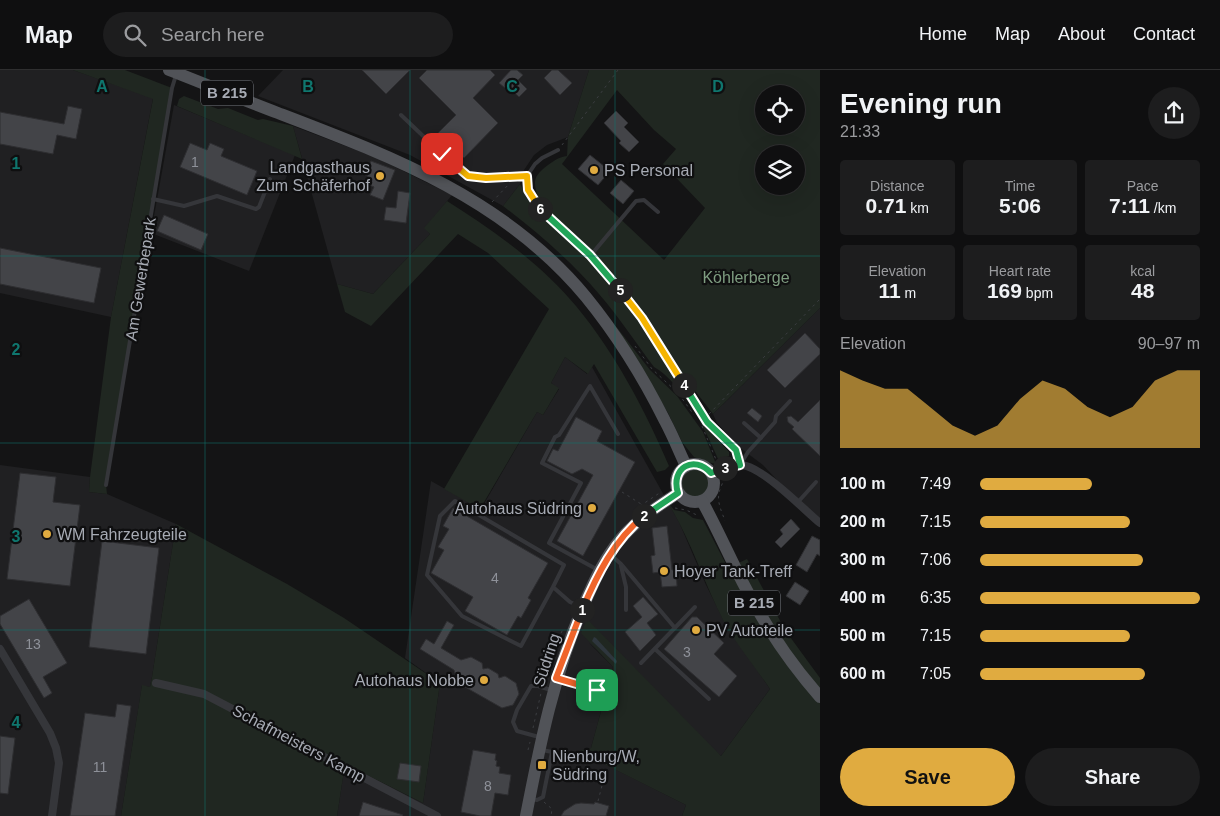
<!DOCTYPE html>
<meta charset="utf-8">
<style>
:root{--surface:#0f0f10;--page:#1d1d1e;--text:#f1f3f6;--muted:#9b9c9f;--line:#2f2f30;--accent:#e0ab40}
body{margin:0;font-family:Arial,sans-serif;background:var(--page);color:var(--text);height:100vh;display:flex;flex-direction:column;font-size:19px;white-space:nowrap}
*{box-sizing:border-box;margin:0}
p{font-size:16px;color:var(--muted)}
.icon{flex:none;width:28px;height:28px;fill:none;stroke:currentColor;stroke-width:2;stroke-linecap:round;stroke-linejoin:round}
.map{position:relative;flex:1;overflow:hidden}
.side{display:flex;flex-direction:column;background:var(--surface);width:400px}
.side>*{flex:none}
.fabs{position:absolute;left:755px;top:15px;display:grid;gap:10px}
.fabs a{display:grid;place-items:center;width:50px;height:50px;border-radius:50%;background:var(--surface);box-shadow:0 5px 20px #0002,0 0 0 1px var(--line);font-size:25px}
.pin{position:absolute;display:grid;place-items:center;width:42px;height:42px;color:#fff;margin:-21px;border-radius:10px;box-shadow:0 2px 8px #0006}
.km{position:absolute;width:25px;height:25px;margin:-12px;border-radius:50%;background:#222;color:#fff;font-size:14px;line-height:25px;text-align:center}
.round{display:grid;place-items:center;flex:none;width:52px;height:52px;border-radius:26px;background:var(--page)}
.summary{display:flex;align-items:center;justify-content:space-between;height:85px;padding:0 20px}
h1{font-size:28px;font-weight:800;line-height:38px}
.figures{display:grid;grid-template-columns:repeat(3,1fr);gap:8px;height:85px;padding:5px 20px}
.figures div{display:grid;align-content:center;border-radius:5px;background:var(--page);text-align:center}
.figures b{font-size:21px;font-weight:800}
.figures small{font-size:14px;font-weight:400}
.figures p{font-size:14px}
.chart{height:140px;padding:10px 20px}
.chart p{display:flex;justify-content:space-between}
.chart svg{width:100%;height:90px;margin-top:5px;fill:var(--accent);opacity:.7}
.button{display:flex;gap:10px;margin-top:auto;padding:10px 20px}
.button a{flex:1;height:58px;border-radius:30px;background:var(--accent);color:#111;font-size:20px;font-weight:800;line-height:58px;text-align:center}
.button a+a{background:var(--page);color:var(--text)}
ul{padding:0 20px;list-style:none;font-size:16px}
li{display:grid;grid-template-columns:80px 60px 1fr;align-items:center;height:38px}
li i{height:12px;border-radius:6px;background:var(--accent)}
header{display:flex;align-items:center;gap:30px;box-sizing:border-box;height:70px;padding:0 25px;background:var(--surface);border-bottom:1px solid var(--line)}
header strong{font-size:24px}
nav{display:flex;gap:28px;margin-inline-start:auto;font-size:18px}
.search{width:350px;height:45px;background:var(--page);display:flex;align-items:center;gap:12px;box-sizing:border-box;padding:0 18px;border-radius:28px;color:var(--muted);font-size:19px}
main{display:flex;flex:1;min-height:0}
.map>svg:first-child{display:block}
.built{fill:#202022}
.green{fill:#202721;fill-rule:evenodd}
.water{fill:#2e363d}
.building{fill:#434448;stroke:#2e2e31}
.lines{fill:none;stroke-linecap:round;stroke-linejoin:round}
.path{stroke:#3b3d41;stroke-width:1;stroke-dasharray:2.5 4;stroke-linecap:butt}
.service{stroke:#35363a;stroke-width:4}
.minor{stroke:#35363a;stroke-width:8}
.primary{stroke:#515358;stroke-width:12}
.split-1-casing{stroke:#fff;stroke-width:10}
.split-2-casing{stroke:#fff;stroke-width:10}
.split-3-casing{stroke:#fff;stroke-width:10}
.split-4-casing{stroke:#fff;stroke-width:10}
.split-5-casing{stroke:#fff;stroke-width:10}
.split-6-casing{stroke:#fff;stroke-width:10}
.split-7-casing{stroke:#fff;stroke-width:10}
.split-1{stroke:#f0652b;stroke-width:6}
.split-2{stroke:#f0652b;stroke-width:6}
.split-3{stroke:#22a559;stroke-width:6}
.split-4{stroke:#22a559;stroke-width:6}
.split-5{stroke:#f5b400;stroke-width:6}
.split-6{stroke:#22a559;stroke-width:6}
.split-7{stroke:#f5b400;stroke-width:6}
.grid{fill:none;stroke:#0f766e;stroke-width:1;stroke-opacity:0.55}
.poi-dot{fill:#e0ab40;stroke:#0f0f10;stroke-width:2}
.labels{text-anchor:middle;stroke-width:4.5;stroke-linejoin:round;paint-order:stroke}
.number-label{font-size:14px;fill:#8e9199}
.shield{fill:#0f0f10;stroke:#797c83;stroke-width:1}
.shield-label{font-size:15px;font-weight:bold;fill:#a7abb4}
.poi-label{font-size:16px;fill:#a7abb4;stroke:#0f0f10;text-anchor:start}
.park-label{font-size:16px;fill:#7f9d81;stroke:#0f0f10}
.street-label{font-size:16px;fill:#a7abb4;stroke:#0f0f10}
.grid-label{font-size:16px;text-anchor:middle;font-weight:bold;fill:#0f766e;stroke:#0f0f10;stroke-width:4.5;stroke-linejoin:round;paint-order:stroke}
</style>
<header>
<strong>Map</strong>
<div class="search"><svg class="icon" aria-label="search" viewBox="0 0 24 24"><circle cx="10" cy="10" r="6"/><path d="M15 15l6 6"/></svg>Search here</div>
<nav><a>Home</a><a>Map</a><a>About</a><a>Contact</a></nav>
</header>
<main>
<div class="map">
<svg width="820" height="746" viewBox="0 0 820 746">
<rect width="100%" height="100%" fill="#141415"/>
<g class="built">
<polygon points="0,0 73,0 153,28 111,247 0,223"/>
<polygon points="283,0 589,0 568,67 547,75 534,85 524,100 520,114 503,136 410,85 258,26"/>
<polygon points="174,35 295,85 249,201 151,163"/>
<polygon points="293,56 377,88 452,125 425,158 430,164 373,224 337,214"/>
<polygon points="820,238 820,448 790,424 763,395 739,377 717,353 713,344"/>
<polygon points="565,287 587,304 592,297 679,452 706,515 725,553 770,619 721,686 589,573 613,597 591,678 579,681 686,735 682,746 337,746 345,694 423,733 440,613 405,588 431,411 481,439 537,342 543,345 559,319 551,313"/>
<polygon points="0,395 90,407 89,422 107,424 176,454 152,607 150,617 142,616 121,746 0,746"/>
</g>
<g class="green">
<polygon points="73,0 125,0 172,18 106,415 107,424 89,422 90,407 111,247 153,29"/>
<path d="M589,0H820V238L713,344L696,322L674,309L707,357L729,382V386L718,389C706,360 682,313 654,297C636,273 619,247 599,224C571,191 537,162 503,136L520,114L532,135L539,130C533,112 532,107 548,95C555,90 559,87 567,86L568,67ZM617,20L654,60L676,79L663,94L705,138L664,190L562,94ZM764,24H796V56H764ZM764,84H796V116H764Z"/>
<polygon points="184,26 218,39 228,38 258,50 263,49 293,56 302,89 177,36 179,29"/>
<path d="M447,131C493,160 540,193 576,236C615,283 645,340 669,396L665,400L657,402L594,294L588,304L565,287L551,313L559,318L543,345L537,342L480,439L444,419L549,239L488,183L458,164L371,256L345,242L337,214L373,224L430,164L424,158Z"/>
<polygon points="615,255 650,300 677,326 703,362 716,394 707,392 694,387 682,372 668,343"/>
<circle cx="695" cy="413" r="14"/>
<path d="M668,433L674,440L685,442L693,448L703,450L728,498L747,489L785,560L820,608V746H682L686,735L578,681L591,678L613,597L581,563L587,549L721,686L770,619C755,597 737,575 724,552C704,513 691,470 668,433Z"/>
<polygon points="176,454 287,514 344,548 440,613 423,733 345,694 337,746 121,746 142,615 150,617 152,607"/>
</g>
<polygon class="water" points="594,567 596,568 617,591 616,594 592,571"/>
<g class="building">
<polygon points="362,0 410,0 386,24"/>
<polygon points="427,0 490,0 495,5 473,28 498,53 464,88 438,63 456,45 419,8"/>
<polygon points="511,0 517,0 523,5 518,10 527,19 519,27 507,16 505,18 499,13"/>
<polygon points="552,0 558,0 572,13 560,25 544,8"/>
<polygon points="68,36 82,39 76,69 57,65 53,84 0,74 0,42 64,54"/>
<polygon points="616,41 628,53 624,57 639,72 629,82 619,73 621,71 604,53"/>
<polygon points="190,73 207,80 210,73 224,79 221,86 257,101 247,125 180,97"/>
<polygon points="590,85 610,101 598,115 578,99"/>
<polygon points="371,91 395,100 383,130 370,125 374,117 365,113 368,106 365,105"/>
<polygon points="621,110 634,121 623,134 610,123"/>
<polygon points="398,121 410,123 406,153 384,150 386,137 396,138"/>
<polygon points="164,145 208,164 201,180 157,161"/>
<polygon points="0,178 101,198 94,233 0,214"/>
<polygon points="805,263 820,279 820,284 785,318 767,300"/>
<polygon points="820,330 820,386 792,359 794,357 788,352 787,347 791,346 798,352"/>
<polygon points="752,338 762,346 758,352 747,343"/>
<polygon points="576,347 602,361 597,371 635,392 583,486 557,471 593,405 582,399 572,404 547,391 553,379 558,381"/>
<polygon points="20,403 56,407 53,432 80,435 70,516 7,509"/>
<polygon points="453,438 548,493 528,528 531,530 521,548 518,546 507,565 465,541 473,527 431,503 444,480 438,477 449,459 443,456"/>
<polygon points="791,449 800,459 781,478 775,472 783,464 780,460"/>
<polygon points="667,456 672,500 676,500 677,516 662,517 660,502 653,503 651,486 655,485 652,458"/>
<polygon points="812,466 820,470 820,486 817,484 807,502 796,495"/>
<polygon points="102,471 159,478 146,584 89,577"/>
<polygon points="795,512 809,521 800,535 786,526"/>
<polygon points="643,527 658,544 647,553 656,565 640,581 625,562 642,547 633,536"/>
<polygon points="29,529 67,593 43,607 52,623 44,628 0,554 0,546"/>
<polygon points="692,547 697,547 724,573 714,584 737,606 719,627 664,579"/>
<polygon points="447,551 454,555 441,578 461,590 471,587 482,593 483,599 488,598 498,604 499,608 505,606 516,613 519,624 513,635 502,638 458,613 454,600 420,579 426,569 434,574"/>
<polygon points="601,615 607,616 605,624 600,623"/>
<polygon points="117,634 131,636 115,746 70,746 85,643 115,647"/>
<polygon points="0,666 15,668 8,724 0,723"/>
<polygon points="473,680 496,684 495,690 497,691 496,696 500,697 499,703 511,705 508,725 495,723 491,746 480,746 461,742"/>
<polygon points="400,693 421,696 419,712 397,709"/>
<polygon points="363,732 403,745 402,746 359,746"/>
<polygon points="595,732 609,736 606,746 561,746 564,741 575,734 581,733 594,734"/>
</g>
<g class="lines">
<g class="path">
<polyline points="562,75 618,0"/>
<polyline points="447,80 451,76"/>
<polyline points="492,132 510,113"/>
<polyline points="635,276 652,299 678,323 694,345"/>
<polyline points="709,344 820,229"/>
<polyline points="702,356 717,392"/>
<path d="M723,407C724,413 720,417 719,423C717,433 722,442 725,451"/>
<polyline points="622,422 641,434"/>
<polyline points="640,436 661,422"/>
<polyline points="675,438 686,440 699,446"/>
<polyline points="544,612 555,576 563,559"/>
<polyline points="533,658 541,623"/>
<polyline points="528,680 530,672"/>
<polyline points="598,731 604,708 600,705"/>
<polyline points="544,732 552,739 551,746"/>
</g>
<g class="service">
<polyline points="401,45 442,84 468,106 485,108 527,106"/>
<polyline points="558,80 542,88 535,94 527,106 528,120 534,131 542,141 591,185 642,248 704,349 736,381 740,395"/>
<polyline points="153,129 184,136 217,126 256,139 259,137 270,109"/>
<polyline points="591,185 636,131 644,130 658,142"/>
<polyline points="744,353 761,368"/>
<polyline points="740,395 748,382 775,352 776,346 790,331"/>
<polyline points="106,415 172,18 176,5"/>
<polyline points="798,432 816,412"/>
<polyline points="612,486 621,494 675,558"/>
<polyline points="621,496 626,517 626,540"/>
<polyline points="598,500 549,473 581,413 542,393 555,367 559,365 590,316 618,364"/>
<polyline points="553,517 564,495 455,431 440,446 427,505 462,546 521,576 553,517 570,532 581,537"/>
<polyline points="655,579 709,629"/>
<polyline points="641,593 695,537"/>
<polyline points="561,610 597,620"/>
<polyline points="539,667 517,661 513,652 517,640 531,616 538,616 551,620"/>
<polyline points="532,729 537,730 543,727 552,682 542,680"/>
</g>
<g class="minor">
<path d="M711,403C721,399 731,395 741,395C762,396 803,439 820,453"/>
<polyline points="0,579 50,663 56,678 59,693 52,746"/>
<polyline points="156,613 204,624 437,746"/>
</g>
<g class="primary">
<path d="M169,0C205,14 241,29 278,43C393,87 505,129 586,227C617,265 643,307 665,351C673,366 679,381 686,396"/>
<circle cx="695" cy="413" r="19"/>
<path d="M702,431C717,458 729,486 743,513C764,554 790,593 820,627"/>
<path d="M526,746C540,674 554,604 583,537C592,516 601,495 615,476C632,453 655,438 678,423"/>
</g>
</g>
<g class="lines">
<g class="split-1-casing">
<polyline id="split-1" points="582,540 556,608 597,620"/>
</g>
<g class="split-2-casing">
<path id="split-2" d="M582,540C597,505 614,470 644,446"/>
</g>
<g class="split-3-casing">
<path id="split-3" d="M644,446L678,423C670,398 694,384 711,403L725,398"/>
</g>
<g class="split-4-casing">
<polyline id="split-4" points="684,315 707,352 736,380 740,395 725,398"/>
</g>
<g class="split-5-casing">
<polyline id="split-5" points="620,220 642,248 684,315"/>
</g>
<g class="split-6-casing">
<polyline id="split-6" points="540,139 590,185 620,220"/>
</g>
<g class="split-7-casing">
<polyline id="split-7" points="442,84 468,106 486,108 527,106 528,120 540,139"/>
</g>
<use href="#split-1" class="split-1"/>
<use href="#split-2" class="split-2"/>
<use href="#split-3" class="split-3"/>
<use href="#split-4" class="split-4"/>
<use href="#split-5" class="split-5"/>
<use href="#split-6" class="split-6"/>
<use href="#split-7" class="split-7"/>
</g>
<path class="grid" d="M205,0V746M410,0V746M615,0V746M0,186H820M0,373H820M0,560H820"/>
<g class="poi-dot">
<circle cx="594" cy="100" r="5"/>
<circle cx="380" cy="106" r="5"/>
<circle cx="592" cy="438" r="5"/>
<circle cx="47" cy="464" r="5"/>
<circle cx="664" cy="501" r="5"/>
<circle cx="696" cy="560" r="5"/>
<circle cx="484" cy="610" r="5"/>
<rect x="537" y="690" width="10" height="10" rx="2.5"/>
</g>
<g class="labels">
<g class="number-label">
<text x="195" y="97">1</text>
<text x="495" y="513">4</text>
<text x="33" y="579">13</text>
<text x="687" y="587">3</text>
<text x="100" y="702">11</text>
<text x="488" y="721">8</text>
</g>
<g class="shield">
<rect x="201" y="10.5" width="52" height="25" rx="4"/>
<rect x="728" y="520.5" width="52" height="25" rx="4"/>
</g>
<g class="shield-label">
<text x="227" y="28">B 215</text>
<text x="754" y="538">B 215</text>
</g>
<g class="poi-label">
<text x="370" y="103" text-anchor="end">Landgasthaus<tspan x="370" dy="18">Zum Schäferhof</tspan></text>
<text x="604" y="106">PS Personal</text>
<text x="582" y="444" text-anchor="end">Autohaus Südring</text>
<text x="57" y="470">WM Fahrzeugteile</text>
<text x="674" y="507">Hoyer Tank-Treff</text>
<text x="706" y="566">PV Autoteile</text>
<text x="474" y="616" text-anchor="end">Autohaus Nobbe</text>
<text x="552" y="692">Nienburg/W,<tspan x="552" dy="18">Südring</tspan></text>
</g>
<g class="park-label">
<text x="746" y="213">Köhlerberge</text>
</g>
<g class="street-label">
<text transform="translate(140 209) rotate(-81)" y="6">Am Gewerbepark</text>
<text transform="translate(546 590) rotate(-72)" y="6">Südring</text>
<text transform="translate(299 673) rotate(28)" y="6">Schafmeisters Kamp</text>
</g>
</g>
<g class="grid-label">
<text x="102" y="22">A</text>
<text x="308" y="22">B</text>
<text x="512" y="22">C</text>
<text x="718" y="22">D</text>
<text x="16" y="99">1</text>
<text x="16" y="285">2</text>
<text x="16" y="472">3</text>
<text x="16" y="658">4</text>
</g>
</svg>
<div class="fabs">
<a><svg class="icon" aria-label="locate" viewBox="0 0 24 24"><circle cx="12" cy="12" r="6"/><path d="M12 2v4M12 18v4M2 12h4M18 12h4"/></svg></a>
<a><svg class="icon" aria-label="layers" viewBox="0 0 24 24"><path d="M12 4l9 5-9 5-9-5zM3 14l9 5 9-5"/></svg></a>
</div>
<div class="pin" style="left:597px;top:620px;background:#1e9e55"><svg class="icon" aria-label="arrive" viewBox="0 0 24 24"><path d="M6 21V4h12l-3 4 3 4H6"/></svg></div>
<div class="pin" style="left:442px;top:84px;background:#d93025"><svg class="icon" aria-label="check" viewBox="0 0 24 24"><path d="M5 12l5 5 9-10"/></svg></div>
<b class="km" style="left:582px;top:540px">1</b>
<b class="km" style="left:644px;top:446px">2</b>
<b class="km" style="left:725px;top:398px">3</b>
<b class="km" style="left:684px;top:315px">4</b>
<b class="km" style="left:620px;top:220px">5</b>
<b class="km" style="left:540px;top:139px">6</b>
</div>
<section class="side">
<div class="summary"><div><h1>Evening run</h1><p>21:33</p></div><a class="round"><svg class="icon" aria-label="share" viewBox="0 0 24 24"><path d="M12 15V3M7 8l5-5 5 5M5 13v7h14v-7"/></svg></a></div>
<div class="figures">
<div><p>Distance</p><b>0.71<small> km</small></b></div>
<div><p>Time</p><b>5:06</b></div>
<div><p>Pace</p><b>7:11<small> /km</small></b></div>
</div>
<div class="figures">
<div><p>Elevation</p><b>11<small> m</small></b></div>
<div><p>Heart rate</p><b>169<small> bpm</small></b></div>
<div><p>kcal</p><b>48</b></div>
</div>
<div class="chart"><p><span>Elevation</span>90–97 m</p>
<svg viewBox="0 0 160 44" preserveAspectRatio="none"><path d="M0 44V6L10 11L20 15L30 15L40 24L50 33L60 38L70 33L80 20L90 11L100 15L110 24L120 29L130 24L140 11L150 6L160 6V44z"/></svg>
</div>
<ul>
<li><b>100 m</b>7:49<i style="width:51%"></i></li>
<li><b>200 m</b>7:15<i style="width:68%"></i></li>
<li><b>300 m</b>7:06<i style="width:74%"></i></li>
<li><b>400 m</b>6:35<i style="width:100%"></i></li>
<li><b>500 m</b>7:15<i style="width:68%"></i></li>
<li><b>600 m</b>7:05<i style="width:75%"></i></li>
</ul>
<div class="button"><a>Save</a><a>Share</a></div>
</section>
</main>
